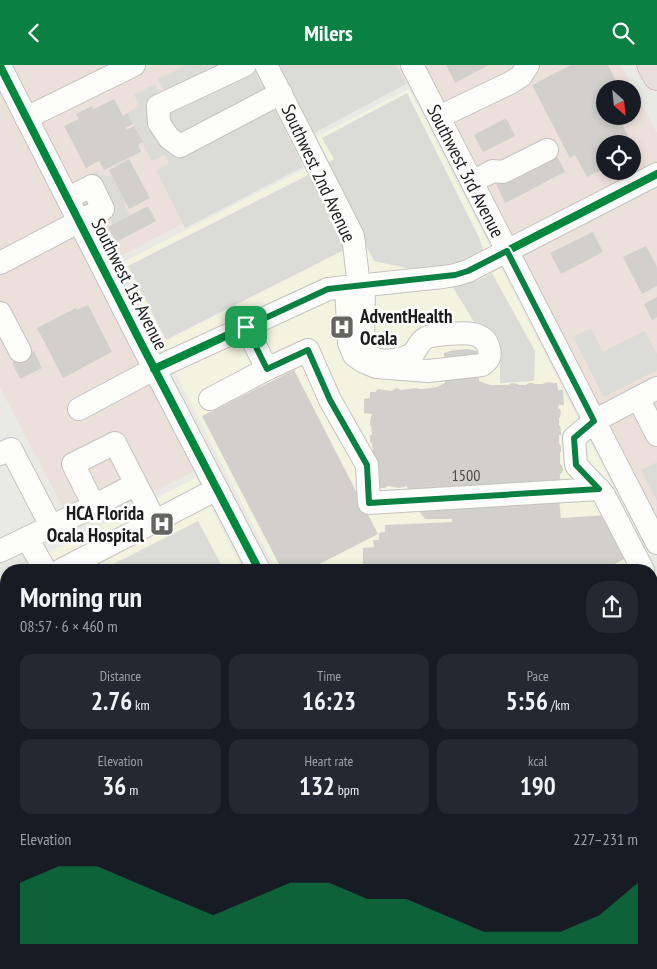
<!DOCTYPE html>
<meta charset="utf-8">
<style>
:root{--surface:#171b24;--page:#242831;--text:#f1f3f6;--muted:#9ea1a6;--accent:#0b8043}
body{margin:0;font-family:"PT Sans Narrow",sans-serif;background:var(--page);color:var(--text);height:100vh;display:flex;flex-direction:column;font-size:19px;white-space:nowrap}
*{box-sizing:border-box;margin:0}
p{font-size:16px;color:var(--muted)}
.icon{flex:none;width:28px;height:28px;fill:none;stroke:currentColor;stroke-width:2;stroke-linecap:round;stroke-linejoin:round}
.map{position:relative;flex:1;overflow:hidden}
.side{position:absolute;left:0px;top:499px;width:658px;height:406px;display:flex;flex-direction:column;background:var(--surface);border-radius:20px 20px 0 0;box-shadow:0 2px 8px #0003}
.side>*{flex:none}
.needle{width:32px;rotate:153deg}
.fabs{position:absolute;left:596px;top:15px;display:grid;gap:10px}
.fabs a{display:grid;place-items:center;width:45px;height:45px;border-radius:50%;background:var(--surface);box-shadow:0 2px 8px #0003;font-size:25px}
.pin{position:absolute;display:grid;place-items:center;width:42px;height:42px;color:#fff;margin:-21px;border-radius:10px;box-shadow:0 2px 8px #0006}
.round{display:grid;place-items:center;flex:none;width:52px;height:52px;border-radius:20px;background:var(--page)}
.summary{display:flex;align-items:center;justify-content:space-between;height:85px;padding:0 20px}
h1{font-size:28px;font-weight:700;line-height:38px}
.figures{display:grid;grid-template-columns:repeat(3,1fr);gap:8px;height:85px;padding:5px 20px}
.figures div{display:grid;align-content:center;border-radius:12px;background:var(--page);text-align:center}
.figures b{font-size:25px;font-weight:700}
.figures small{font-size:14px;font-weight:400}
.figures p{font-size:14px}
.chart{height:140px;padding:10px 20px}
.chart p{display:flex;justify-content:space-between}
.chart svg{width:100%;height:90px;margin-top:5px;fill:var(--accent);opacity:.7}
header{display:flex;justify-content:space-between;align-items:center;height:65px;padding:0 20px;background:var(--accent);color:#fff;font-size:22px;font-weight:700}
.map>svg:first-child{display:block}
.commercial{fill:#ece0db;fill-rule:evenodd}
.education{fill:#f2f4e0}
.parking{fill:#dbdbd8}
.building{fill:#d1d0cc}
.lines{fill:none;stroke-linecap:round;stroke-linejoin:round}
.minor-casing{stroke:#c3c3c1;stroke-width:24}
.highway-casing{stroke:#bd9fa2;stroke-width:29}
.minor{stroke:#fcfcfb;stroke-width:22}
.highway{stroke:#e8dede;stroke-width:28}
.cycleway-casing{stroke:#fff;stroke-width:11}
.cycleway{stroke:#00873e;stroke-width:8}
.route-casing{stroke:#fff;stroke-width:10}
.route{stroke:#0b8043;stroke-width:6}
.labels{text-anchor:middle;stroke-width:5;stroke-linejoin:round;paint-order:stroke}
.number-label{font-size:16px;fill:#494948}
.street-label{font-size:19px;fill:#1c1c1c;stroke:#fff}
.poi-label{font-size:19px;font-weight:bold;fill:#1c1c1c;stroke:#fff;text-anchor:start}
</style>
<header><svg class="icon" aria-label="back" viewBox="0 0 24 24"><path d="M15 5l-7 7 7 7"/></svg>Milers<svg class="icon" aria-label="search" viewBox="0 0 24 24"><circle cx="10" cy="10" r="6"/><path d="M15 15l6 6"/></svg></header>
<div class="map">
<svg width="657" height="904" viewBox="0 0 657 904">
<rect width="100%" height="100%" fill="#eaeae5"/>
<g class="commercial">
<polygon points="8,0 114,0 29,42"/>
<polygon points="154,0 257,0 306,95 117,193 114,203 37,58"/>
<path d="M274,0H621L657,68V99L497,181L415,21L406,18L313,65ZM605,24H632V51H605ZM605,79H632V106H605Z"/>
<polygon points="0,18 69,153 0,188"/>
<polygon points="657,119 657,313 587,350 509,195"/>
<polygon points="77,168 201,410 193,407 75,465 0,323 0,207"/>
<polygon points="657,333 657,490 595,366"/>
</g>
<g class="education">
<polygon points="409,24 657,507 657,587 651,590 651,505 276,505 120,199 328,92 316,72"/>
<polygon points="196,413 243,505 13,505"/>
<polygon points="6,508 6,899 82,899 72,904 0,904 0,511"/>
</g>
<g class="parking">
<polygon points="186,0 252,0 303,102 185,163 156,105 169,99 165,90 152,96 127,48 140,41 134,30 155,19 161,30 165,27 158,14"/>
<polygon points="257,0 396,0 406,19 297,77"/>
<polygon points="407,28 478,170 485,189 448,203 406,203 374,196 323,100 334,94 322,73"/>
<polygon points="97,106 99,111 104,109 107,112 111,110 126,138 124,140 131,150 113,160 107,150 91,158 74,125 87,112"/>
<polygon points="312,108 350,182 166,275 128,201"/>
<polygon points="492,208 535,286 534,316 500,318 500,288 476,260 452,221 473,217 483,213"/>
<polygon points="591,263 603,287 645,266 657,289 657,305 604,332 573,272"/>
<polygon points="657,397 657,436 641,405"/>
<polygon points="198,456 224,505 102,505"/>
<polygon points="581,899 639,899 639,904 571,904"/>
</g>
<g class="building">
<polygon points="446,0 489,0 455,18"/>
<polygon points="571,0 608,0 620,24 605,24 605,51 618,51 632,79 605,79 605,103 587,112 575,90 570,93 532,20"/>
<polygon points="114,34 123,51 127,48 133,59 125,63 126,65 134,61 143,77 138,80 141,87 104,105 99,96 86,103 64,61 79,54 76,49 92,41 94,44"/>
<polygon points="506,53 515,71 483,87 474,70"/>
<polygon points="556,89 565,107 505,138 496,119"/>
<polygon points="129,94 150,133 129,144 109,105"/>
<polygon points="148,141 156,156 116,177 108,162"/>
<polygon points="593,167 603,187 561,209 550,188"/>
<polygon points="646,181 657,202 657,221 642,229 623,192"/>
<polygon points="657,232 657,252 652,255 644,239"/>
<polygon points="88,240 112,287 63,313 37,263 76,243 77,245"/>
<polygon points="468,284 477,286 479,316 490,320 508,320 512,318 518,319 518,320 526,320 529,318 533,318 535,319 543,319 544,318 550,317 552,318 557,318 558,325 563,325 564,340 559,340 558,343 560,344 561,347 560,352 559,353 559,361 560,360 561,367 561,370 559,370 559,378 561,382 561,387 560,387 560,399 562,400 563,405 562,408 560,409 559,434 561,453 608,450 627,495 624,494 615,499 616,505 363,505 363,483 374,482 373,475 379,475 379,468 385,467 385,460 452,457 452,454 425,454 418,445 408,427 407,421 399,423 388,421 385,423 378,423 372,379 370,377 370,371 372,369 371,361 370,360 370,356 372,349 364,348 364,334 370,333 370,327 375,327 378,324 392,326 394,324 397,323 401,325 410,324 416,323 419,324 423,324 437,322 445,318 444,288 453,285"/>
<polygon points="34,286 42,303 20,314 12,297"/>
<polygon points="294,305 378,469 308,505 282,505 202,351"/>
<polygon points="0,598 6,599 6,899 27,899 20,904 0,904"/>
<polygon points="657,615 657,703 651,692 651,618"/>
<polygon points="125,899 161,899 164,904 127,904"/>
<polygon points="166,899 204,899 193,904 168,904"/>
<polygon points="323,899 375,899 364,904 312,904"/>
</g>
<g class="lines">
<g class="minor-casing">
<g id="minor">
<polyline points="245,0 158,41 159,58 169,73 180,81 281,28"/>
<polyline points="266,0 353,171 359,221"/>
<polyline points="412,0 657,478"/>
<polyline points="0,1 141,278 259,505"/>
<polyline points="439,52 510,18 521,11 528,0"/>
<polyline points="26,53 134,0"/>
<polyline points="472,117 493,106 503,107 547,85"/>
<polyline points="0,198 103,144 92,121 68,133"/>
<path d="M346,222L349,278L354,290L362,296L376,302L428,306L482,300C488,296 491,291 489,284C485,265 462,268 447,269C442,270 436,270 431,271C417,275 420,283 412,289C405,294 386,297 378,295C375,294 371,292 368,290L363,279L364,220"/>
<polyline points="0,248 20,286"/>
<polyline points="246,262 267,304 308,285 330,335 367,400 369,438 599,424"/>
<polyline points="638,333 657,370"/>
<polyline points="210,334 267,304"/>
<polyline points="79,344 154,304 328,224 443,212 455,210 468,206 657,109"/>
<polyline points="0,389 11,384 51,461"/>
<polyline points="136,419 94,441 73,399 115,378 155,456"/>
<polyline points="27,473 45,505"/>
<polyline points="0,486 94,441"/>
<polyline points="61,505 217,424"/>
<polyline points="643,505 604,430 576,400 574,373 594,356 657,323"/>
<polyline points="651,527 656,546 657,547"/>
<polyline points="0,540 6,536"/>
<polyline points="0,584 6,585"/>
<polyline points="651,600 657,597"/>
<polyline points="651,729 657,740"/>
<polyline points="651,841 657,838"/>
<polyline points="651,856 657,869"/>
<polyline points="413,899 415,904"/>
<polyline points="465,899 467,904"/>
<polyline points="44,904 53,899"/>
<polyline points="265,904 276,899"/>
<polyline points="531,904 541,899"/>
</g>
</g>
<g class="highway-casing">
<polyline id="highway" points="651,0 657,11"/>
</g>
<use href="#minor" class="minor"/>
<use href="#highway" class="highway"/>
<g class="cycleway-casing">
<g id="cycleway">
<polyline points="0,1 141,278 259,505"/>
<polyline points="154,304 328,224 443,212 455,210 468,206 657,109"/>
</g>
</g>
<use href="#cycleway" class="cycleway"/>
</g>
<g class="lines">
<g class="route-casing">
<polygon id="route" points="507,186 594,356 574,373 576,400 599,424 369,438 367,400 330,335 308,285 267,304 246,262 328,224 455,210 468,206"/>
</g>
<use href="#route" class="route"/>
</g>
<defs>
<g id="hospital-square" transform="scale(1.25)"><rect x="-9" y="-9" width="18" height="18" rx="4" fill="#646462" stroke="#fff"/><path d="M-5-5h3v3.5h4V-5h3V5h-3V1.5h-4V5h-3Z" fill="#fff"/></g>
</defs>
<g fill-rule="evenodd">
<use href="#hospital-square" x="342" y="262"/>
<use href="#hospital-square" x="162" y="459"/>
</g>
<g class="labels">
<g class="number-label">
<text x="466" y="416">1500</text>
</g>
<g class="street-label">
<text transform="translate(466 106) rotate(63)" y="7">Southwest 3rd Avenue</text>
<text transform="translate(319 108) rotate(65)" y="7">Southwest 2nd Avenue</text>
<text transform="translate(130 219) rotate(63)" y="7">Southwest 1st Avenue</text>
</g>
<g class="poi-label">
<text x="360" y="258">AdventHealth<tspan x="360" dy="22">Ocala</tspan></text>
<text x="144" y="455" text-anchor="end">HCA Florida<tspan x="144" dy="22">Ocala Hospital</tspan></text>
</g>
</g>
</svg>
<div class="fabs">
<a><svg class="needle" viewBox="-14 -14 28 28"><path d="M0-13l5 13h-10z" fill="#e53935"/><path d="M0 13l5-13h-10z" fill="#9ea1a6"/></svg></a>
<a><svg class="icon" aria-label="locate" viewBox="0 0 24 24"><circle cx="12" cy="12" r="6"/><path d="M12 2v4M12 18v4M2 12h4M18 12h4"/></svg></a>
</div>
<div class="pin" style="left:246px;top:262px;background:#1e9e55"><svg class="icon" aria-label="arrive" viewBox="0 0 24 24"><path d="M6 21V4h12l-3 4 3 4H6"/></svg></div>
<section class="side">
<div class="summary"><div><h1>Morning run</h1><p>08:57 · 6 × 460 m</p></div><a class="round"><svg class="icon" aria-label="share" viewBox="0 0 24 24"><path d="M12 15V3M7 8l5-5 5 5M5 13v7h14v-7"/></svg></a></div>
<div class="figures">
<div><p>Distance</p><b>2.76<small> km</small></b></div>
<div><p>Time</p><b>16:23</b></div>
<div><p>Pace</p><b>5:56<small> /km</small></b></div>
</div>
<div class="figures">
<div><p>Elevation</p><b>36<small> m</small></b></div>
<div><p>Heart rate</p><b>132<small> bpm</small></b></div>
<div><p>kcal</p><b>190</b></div>
</div>
<div class="chart"><p><span>Elevation</span>227–231 m</p>
<svg viewBox="0 0 160 44" preserveAspectRatio="none"><path d="M0 44V14L10 6L20 6L30 14L40 22L50 30L60 22L70 14L80 14L90 22L100 22L110 30L120 38L130 38L140 38L150 30L160 14V44z"/></svg>
</div>
</section>
</div>
